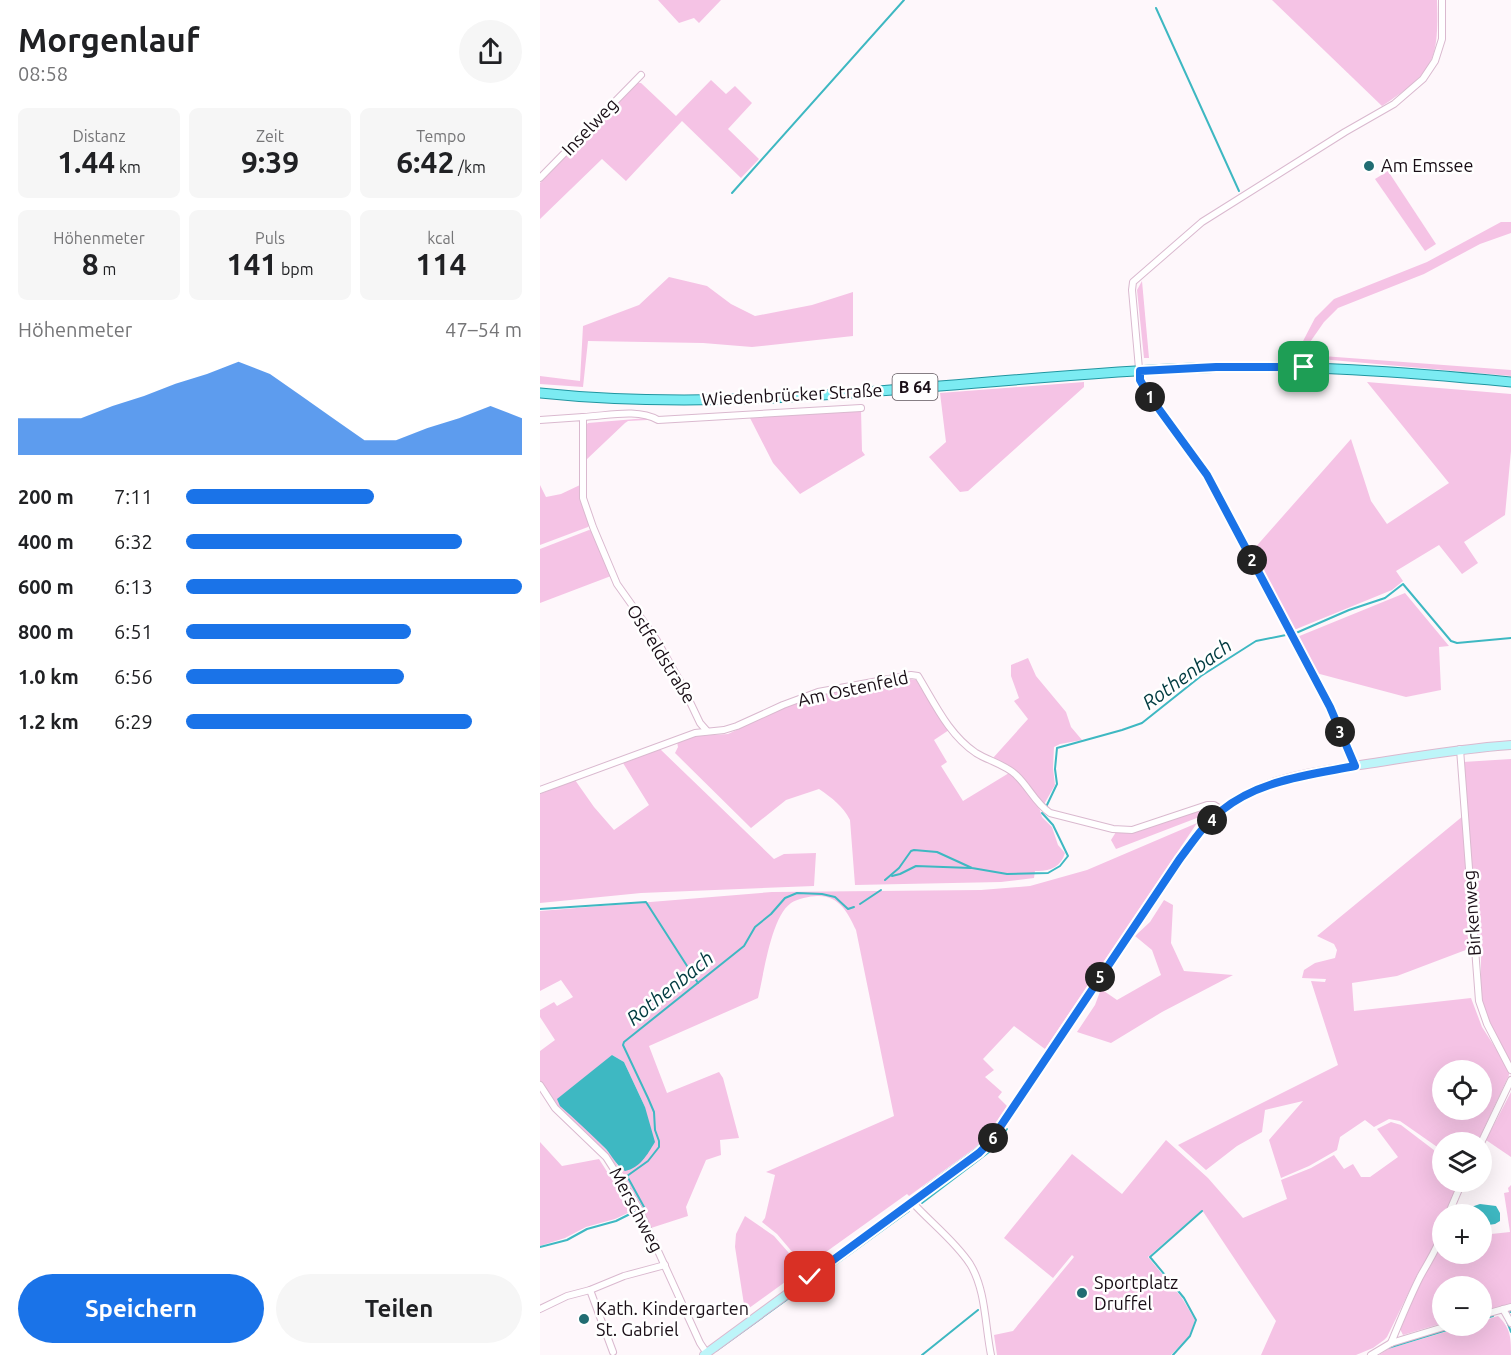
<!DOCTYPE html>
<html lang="de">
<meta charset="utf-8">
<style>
:root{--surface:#fff;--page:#f6f6f6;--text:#202124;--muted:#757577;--accent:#1a73e8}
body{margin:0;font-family:Ubuntu,sans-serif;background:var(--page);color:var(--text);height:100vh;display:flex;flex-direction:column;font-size:22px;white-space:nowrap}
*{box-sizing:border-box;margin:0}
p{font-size:20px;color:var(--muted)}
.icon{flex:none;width:33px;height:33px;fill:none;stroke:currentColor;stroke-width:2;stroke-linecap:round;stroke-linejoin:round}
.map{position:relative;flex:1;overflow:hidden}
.details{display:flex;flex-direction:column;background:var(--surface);width:540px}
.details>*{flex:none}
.tools{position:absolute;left:892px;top:1060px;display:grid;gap:12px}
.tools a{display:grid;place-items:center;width:60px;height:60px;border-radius:50%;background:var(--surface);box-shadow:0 6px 24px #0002;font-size:30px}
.pin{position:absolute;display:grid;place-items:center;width:51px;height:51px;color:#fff;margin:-26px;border-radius:12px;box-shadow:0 3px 9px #0006}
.km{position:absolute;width:30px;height:30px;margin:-15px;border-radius:50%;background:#222;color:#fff;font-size:16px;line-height:30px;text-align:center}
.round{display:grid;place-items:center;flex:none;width:63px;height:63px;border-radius:32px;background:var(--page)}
.summary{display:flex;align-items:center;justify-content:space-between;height:102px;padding:0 18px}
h1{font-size:33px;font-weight:700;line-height:45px}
.figures{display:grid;grid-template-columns:repeat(3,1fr);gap:9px;height:102px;padding:6px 18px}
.figures div{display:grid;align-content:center;border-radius:9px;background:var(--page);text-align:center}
.figures b{font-size:30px;font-weight:700}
.figures small{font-size:16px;font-weight:400}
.figures p{font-size:16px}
.chart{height:168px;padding:12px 18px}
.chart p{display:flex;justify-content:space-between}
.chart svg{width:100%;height:108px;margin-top:6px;fill:var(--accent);opacity:.7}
.action{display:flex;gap:12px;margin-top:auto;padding:12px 18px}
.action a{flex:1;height:69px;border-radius:36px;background:var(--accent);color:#fff;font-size:24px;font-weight:700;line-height:69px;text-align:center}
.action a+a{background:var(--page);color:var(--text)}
ul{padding:0 18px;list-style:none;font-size:20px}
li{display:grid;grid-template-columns:96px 72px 1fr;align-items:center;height:45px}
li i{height:15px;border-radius:8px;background:var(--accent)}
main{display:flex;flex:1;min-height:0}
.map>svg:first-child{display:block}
.green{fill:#f5c3e5;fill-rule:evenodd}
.water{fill:#3eb8c2}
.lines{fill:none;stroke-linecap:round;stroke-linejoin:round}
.stream{stroke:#3eb8c2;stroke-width:2}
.street-casing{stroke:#dab9cf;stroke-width:8}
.secondary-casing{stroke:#dab9cf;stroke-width:10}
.primary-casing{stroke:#2095a0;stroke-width:11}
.street{stroke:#fff;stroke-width:6}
.secondary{stroke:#bdf5f9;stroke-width:8}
.primary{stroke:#7bebf2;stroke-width:9}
.route-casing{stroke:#fff;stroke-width:12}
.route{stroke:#1a73e8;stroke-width:8}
.poi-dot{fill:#216c72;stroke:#fff;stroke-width:2}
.labels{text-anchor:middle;stroke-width:5;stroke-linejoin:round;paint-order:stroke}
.shield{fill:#fff;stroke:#5f575d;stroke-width:1.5}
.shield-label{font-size:16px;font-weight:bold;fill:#1a0f17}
.street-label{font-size:18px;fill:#1a0f17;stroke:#fff}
.poi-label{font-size:18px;fill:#1a0f17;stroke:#fff;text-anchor:start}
.water-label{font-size:20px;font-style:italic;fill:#013b40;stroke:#fff}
</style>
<main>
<section class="details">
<div class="summary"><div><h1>Morgenlauf</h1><p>08:58</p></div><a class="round"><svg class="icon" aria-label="share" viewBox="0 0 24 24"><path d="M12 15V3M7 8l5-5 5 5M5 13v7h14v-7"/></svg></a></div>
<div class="figures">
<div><p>Distanz</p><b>1.44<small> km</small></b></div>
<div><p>Zeit</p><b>9:39</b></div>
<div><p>Tempo</p><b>6:42<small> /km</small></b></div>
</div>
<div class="figures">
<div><p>Höhenmeter</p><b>8<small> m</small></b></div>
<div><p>Puls</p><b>141<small> bpm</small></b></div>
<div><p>kcal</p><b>114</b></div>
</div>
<div class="chart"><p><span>Höhenmeter</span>47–54 m</p>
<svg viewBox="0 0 160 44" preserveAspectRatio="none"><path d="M0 44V29L10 29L20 29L30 24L40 20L50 15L60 11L70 6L80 11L90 20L100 29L110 38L120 38L130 33L140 29L150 24L160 29V44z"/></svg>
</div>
<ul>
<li><b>200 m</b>7:11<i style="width:56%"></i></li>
<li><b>400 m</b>6:32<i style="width:82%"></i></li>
<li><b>600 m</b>6:13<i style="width:100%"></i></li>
<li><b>800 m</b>6:51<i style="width:67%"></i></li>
<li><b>1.0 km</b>6:56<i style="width:65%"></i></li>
<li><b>1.2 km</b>6:29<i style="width:85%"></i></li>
</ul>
<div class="action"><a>Speichern</a><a>Teilen</a></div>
</section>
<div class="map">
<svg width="971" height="1355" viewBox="0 0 971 1355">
<rect width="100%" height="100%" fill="#fef7fb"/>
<g class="green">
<polygon points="118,0 181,0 159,23 154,18 139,23"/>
<path d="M732,0H897C899,62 893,72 842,106Z"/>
<polygon points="171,80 186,94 195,86 212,103 188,129 219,159 201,178 142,121 86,181 62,159 0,219 0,183 97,83 101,83 136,116"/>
<polygon points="848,171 896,244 885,251 835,179"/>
<polygon points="961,222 971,222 971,233 940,244 884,274 798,308 784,322 768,345 762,343 775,318 794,299 887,262"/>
<polygon points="129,277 167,286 191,304 215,316 272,305 313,292 313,336 212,347 163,343 48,341 43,387 0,384 0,376 40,381 43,326 99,305"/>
<polygon points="602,281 609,358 604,358 597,290"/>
<polygon points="769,355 971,370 971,376 769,358"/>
<polygon points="544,382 544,387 428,491 420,492 389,457 406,442 400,393"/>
<polygon points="827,382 971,394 971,451 965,515 924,542 938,563 922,574 899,545 856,571 863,581 852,590 754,630 713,550 811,439 831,501 847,524 909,483"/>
<polygon points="321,409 322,451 325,455 260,494 233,463 210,418"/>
<polygon points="107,418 107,420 88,421 85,423 46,460 46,425 48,423"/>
<polygon points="0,485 6,497 21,494 40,485 41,499 50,524 48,527 0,545"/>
<polygon points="49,530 53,531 71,576 0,603 0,549"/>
<polygon points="865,593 909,646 899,647 901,690 866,697 776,673 757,637"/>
<polygon points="488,658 496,676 526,712 531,727 542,740 520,744 514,747 513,768 515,785 503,806 485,782 453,758 488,719 474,701 479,698 471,676 471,665"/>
<path d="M362,678L376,680L409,730L394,740L407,762L401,766L423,801L469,773L475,777L500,810L502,817L512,827L518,845L525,853C521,867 509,872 495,871L494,878L461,882L315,885L310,820C303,806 292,798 279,789L246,800L211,828L135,753L138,747L137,742L155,736L188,734L245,707L288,693Z"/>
<polygon points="120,749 234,859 244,854 276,853 274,886 101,893 0,903 0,794 35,780 54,807 74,830 109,805 83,763"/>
<polygon points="971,759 971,1065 950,1023 941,1001 941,952 937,945 923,762"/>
<polygon points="666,808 667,810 662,816 576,849 571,840 576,832"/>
<path d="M923,816L931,948L857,976L812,983L814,1011L931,998L942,1027L969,1069V1075L937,1143H903V1151L860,1121L849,1119L834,1127L825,1120L800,1137L797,1150L769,1166L741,1178L729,1140L763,1101L725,1110L722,1132L697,1146L666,1170L638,1145L798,1065L771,981L785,982L786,979L762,978L764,970L775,963L795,958L797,950L794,944L777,936ZM903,1071H942V1110H903Z"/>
<path d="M657,823L505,1049L474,1026L443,1059L454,1070L445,1077L462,1092L458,1097L467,1106L449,1133L435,1148L369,1196L367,1194L265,1267L237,1234L222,1222L225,1218L235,1175L226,1172L354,1116L316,930C308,913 299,895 277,896C270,896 257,899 251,903C231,917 224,974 218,998L109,1046L127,1093L179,1072L183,1078L199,1138L180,1140L181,1155L166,1160L146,1207L148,1216L111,1228L84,1175L69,1156L15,1106L0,1082V1051L15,1040L0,1017V1010L14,1002L17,1006L33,997L21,980L0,991V911L232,892L441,890L490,886L547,870ZM72,1055L84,1062L105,1107L79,1168L73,1157L58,1141Z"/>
<polygon points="624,900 633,905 631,943 644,971 693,975 622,1012 571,1043 537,1032 555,1005 561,989 577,1000 621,975 612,950 595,936 610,922"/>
<polygon points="971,1092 971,1157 946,1140"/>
<polygon points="851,1122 861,1125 903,1157 903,1182 918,1182 905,1215 903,1215 903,1222 892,1252 878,1273 847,1337 844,1340 833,1348 816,1355 721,1355 736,1321 662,1210 608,1257 642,1298 655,1320 650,1335 631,1355 457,1355 454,1335 473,1331 534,1257 532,1255 513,1278 464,1238 532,1154 582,1194 626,1140 668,1178 703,1218 747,1199 741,1180 771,1168 794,1155 804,1169 813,1164 821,1177 830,1177 858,1157 837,1129"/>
<polygon points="0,1142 22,1166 59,1159 92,1211 75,1219 46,1227 25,1238 0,1246"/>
<polygon points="971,1185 971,1304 942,1312 942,1287 903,1287 903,1323 863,1335 860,1329 883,1276 897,1253 903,1238 903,1254 942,1254 942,1235 970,1232 964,1193 969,1192 968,1188"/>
<polygon points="205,1216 234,1236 263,1269 205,1311 195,1247 196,1234"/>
<path d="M958,1316C971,1328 971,1339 971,1355H839L848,1349L925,1326H942V1321Z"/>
</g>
<g class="water">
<path d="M72,1055L84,1062L105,1107L115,1142C107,1155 100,1168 85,1171C77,1166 72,1156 66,1149C51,1134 36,1120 20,1106L17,1099Z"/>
<polygon points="940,1204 956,1206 960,1213 960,1221 955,1224 942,1226 942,1215 920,1215 931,1207"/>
</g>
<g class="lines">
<g class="stream">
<polyline points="616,8 699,191"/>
<polyline points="192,193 364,0"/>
<polyline points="756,633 809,610 845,598 863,584 911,641 917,643 971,638"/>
<polyline points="506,807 517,784 515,769 517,748 582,730 602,723 661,676 716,641 746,635"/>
<polyline points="352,876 360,874 376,866 431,868"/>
<polyline points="345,880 359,868 371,851 374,850 397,852 432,868 467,874 508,873 520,866 528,856 513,825 502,813"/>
<polyline points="320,904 341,890"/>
<polyline points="0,909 106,902 158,983"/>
<polyline points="383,1188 436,1149 450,1134"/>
<polyline points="382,1203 449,1152 467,1129"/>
<polyline points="104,1207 87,1176 108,1161 119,1147 119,1141 115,1130 114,1112 108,1098 83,1045 84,1042 204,946 215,927 231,914 245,898 257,893 282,894 295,897 308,909 314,907"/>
<polyline points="0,1247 27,1240 47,1229 76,1221 94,1212"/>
<polyline points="970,1312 971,1312"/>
<polyline points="942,1319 953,1316"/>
<polyline points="966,1319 971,1332"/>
<polyline points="848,1348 920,1326"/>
<polyline points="176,1351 369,1211"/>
<polyline points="382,1355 438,1310"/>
<polyline points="633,1355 650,1336 656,1320 644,1298 610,1257 662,1211"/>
</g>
<g class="street-casing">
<g id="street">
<polyline points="0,178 101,75"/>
<path d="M43,417C67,416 97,408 118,420L321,408"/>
<polyline points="0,420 43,417 43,498 53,527 77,584 116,639 141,683 160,723 167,731"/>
<polyline points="920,749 939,1001 947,1024 971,1070"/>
<polyline points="815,766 790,707 667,475 608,394 600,380 592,290 593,282 662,222 805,132 854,104 883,79 895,61 902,39 902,0"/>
<path d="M0,790L155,733L184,730L197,726L243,705L278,692L371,675L378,676C395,704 409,735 436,753C449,761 466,765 476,775C489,787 495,803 510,813L573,829L592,830L667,805H674L682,810"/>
<polyline points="0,1085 15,1108 66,1157 98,1207 160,1343 168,1355"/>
<polyline points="941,1143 971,1080"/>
<path d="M372,1202C391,1223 415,1241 430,1264C446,1290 445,1326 451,1355"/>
<polyline points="908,1215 922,1182"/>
<polyline points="50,1290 73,1352"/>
<polyline points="0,1309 27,1296 50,1290 84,1276 125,1265"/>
<polyline points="963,1309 971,1323"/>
<polyline points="942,1315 971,1307"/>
<path d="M851,1343C860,1321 869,1299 880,1277C888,1262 898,1248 903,1231"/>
<polyline points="831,1355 851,1343 907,1326"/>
</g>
</g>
<g class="secondary-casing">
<path id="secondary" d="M164,1355L439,1153L450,1142L639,860C654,839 670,818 691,803C734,774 791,770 840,762C884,755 927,748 971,745"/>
</g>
<g class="primary-casing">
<path id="primary" d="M0,393C218,416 436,376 654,368C760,364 865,372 971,382"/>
</g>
<use href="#street" class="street"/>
<use href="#secondary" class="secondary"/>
<use href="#primary" class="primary"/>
</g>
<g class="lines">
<g class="route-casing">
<path id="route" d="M270,1277L439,1153L450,1142L639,860C652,843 664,824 681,811C719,780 769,775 815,766L790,707L667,475L608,394L600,380V371L676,367H764"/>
</g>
<use href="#route" class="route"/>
</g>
<g class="poi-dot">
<circle cx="829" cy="166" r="6"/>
<circle cx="542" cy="1293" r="6"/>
<circle cx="44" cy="1319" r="6"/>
</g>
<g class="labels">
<rect class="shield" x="352.5" y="374" width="45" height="26" rx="4.5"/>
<g class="shield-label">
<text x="375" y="393">B 64</text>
</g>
<g class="street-label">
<text transform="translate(50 127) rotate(-46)" y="6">Inselweg</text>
<text transform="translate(252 395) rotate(-3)" y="6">Wiedenbrücker Straße</text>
<text transform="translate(121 654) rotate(58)" y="6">Ostfeldstraße</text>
<text transform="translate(313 689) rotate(-12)" y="6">Am Ostenfeld</text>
<text transform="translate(932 913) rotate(-94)" y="6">Birkenweg</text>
<text transform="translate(96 1210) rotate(62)" y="6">Merschweg</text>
</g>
<g class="poi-label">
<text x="841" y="172">Am Emssee</text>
<text x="554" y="1289">Sportplatz<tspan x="554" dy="21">Druffel</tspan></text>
<text x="56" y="1315">Kath. Kindergarten<tspan x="56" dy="21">St. Gabriel</tspan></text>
</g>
<g class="water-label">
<text transform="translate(647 674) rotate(-36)" y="7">Rothenbach</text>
<text transform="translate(130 988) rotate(-39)" y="7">Rothenbach</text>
</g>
</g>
</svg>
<div class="tools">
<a><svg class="icon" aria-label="locate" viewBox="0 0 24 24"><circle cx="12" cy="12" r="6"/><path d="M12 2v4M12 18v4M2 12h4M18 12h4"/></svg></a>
<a><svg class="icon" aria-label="layers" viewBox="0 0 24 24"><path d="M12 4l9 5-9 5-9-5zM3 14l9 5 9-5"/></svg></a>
<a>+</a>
<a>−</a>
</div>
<div class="pin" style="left:764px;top:367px;background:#1e9e55"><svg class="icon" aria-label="arrive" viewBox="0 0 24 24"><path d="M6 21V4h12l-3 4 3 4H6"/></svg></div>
<div class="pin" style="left:270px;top:1277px;background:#d93025"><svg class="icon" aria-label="check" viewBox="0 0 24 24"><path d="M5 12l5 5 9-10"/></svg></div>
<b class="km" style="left:610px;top:397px">1</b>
<b class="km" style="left:712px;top:560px">2</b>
<b class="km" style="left:800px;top:732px">3</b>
<b class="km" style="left:672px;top:820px">4</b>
<b class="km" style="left:560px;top:977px">5</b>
<b class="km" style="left:453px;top:1138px">6</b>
</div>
</main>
